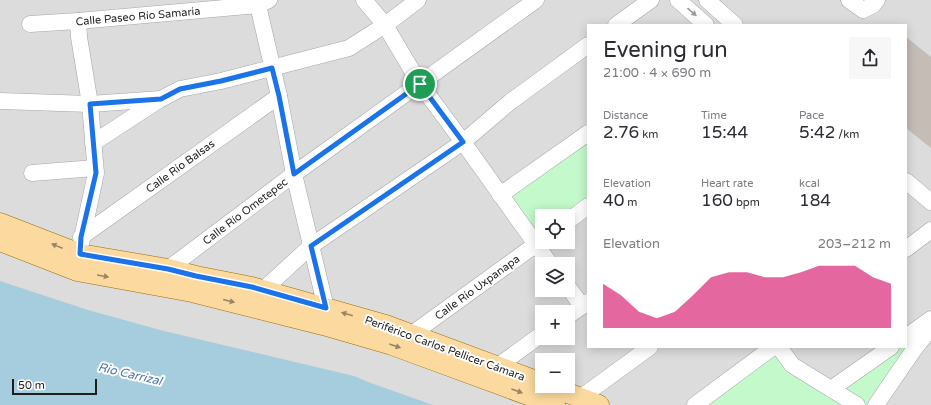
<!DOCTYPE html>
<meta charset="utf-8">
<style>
:root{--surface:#fff;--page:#f7f7f7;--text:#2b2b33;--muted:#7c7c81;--accent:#db2777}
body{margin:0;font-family:"Varela Round",sans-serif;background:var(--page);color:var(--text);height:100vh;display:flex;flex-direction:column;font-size:15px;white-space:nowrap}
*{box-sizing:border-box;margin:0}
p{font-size:13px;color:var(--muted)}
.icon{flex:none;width:22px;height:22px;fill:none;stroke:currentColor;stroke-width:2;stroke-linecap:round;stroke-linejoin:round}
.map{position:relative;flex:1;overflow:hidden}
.details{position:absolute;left:587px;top:24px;width:320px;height:324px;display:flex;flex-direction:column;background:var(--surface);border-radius:0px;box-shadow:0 2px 10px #0003}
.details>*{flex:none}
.controls{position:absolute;left:535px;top:209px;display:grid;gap:8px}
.controls a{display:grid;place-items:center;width:40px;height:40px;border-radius:0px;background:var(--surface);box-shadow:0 2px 10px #0003;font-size:20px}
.scale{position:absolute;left:12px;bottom:10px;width:85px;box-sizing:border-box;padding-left:4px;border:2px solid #1f1f1f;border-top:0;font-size:11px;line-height:14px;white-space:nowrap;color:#1f1f1f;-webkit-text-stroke:3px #fff;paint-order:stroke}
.pin{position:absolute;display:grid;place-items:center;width:34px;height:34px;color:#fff;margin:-17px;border:2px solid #fff;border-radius:50%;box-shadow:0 1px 4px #0007}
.round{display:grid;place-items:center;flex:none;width:42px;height:42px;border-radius:0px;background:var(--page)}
.summary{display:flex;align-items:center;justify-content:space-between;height:68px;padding:0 16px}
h1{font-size:22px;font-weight:600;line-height:30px}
.figures{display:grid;grid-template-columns:repeat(3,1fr);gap:6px;height:68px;padding:4px 16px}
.figures div{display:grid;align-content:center}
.figures b{font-size:17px;font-weight:600}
.figures small{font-size:11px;font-weight:400}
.figures p{font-size:11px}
.chart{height:112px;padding:8px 16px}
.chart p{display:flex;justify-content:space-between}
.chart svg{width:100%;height:72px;margin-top:4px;fill:var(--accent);opacity:.7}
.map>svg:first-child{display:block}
.residential{fill:#dddcdc;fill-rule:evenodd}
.park{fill:#c3f9cb}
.water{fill:#a6cddd}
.building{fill:#c4bcb5}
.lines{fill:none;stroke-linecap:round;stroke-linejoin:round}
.minor-casing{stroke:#a6a6a6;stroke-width:17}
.major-casing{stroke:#997001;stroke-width:21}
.minor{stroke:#fff;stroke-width:16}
.major{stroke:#fbd99f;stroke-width:20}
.oneway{fill:#9a9a9a}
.oneway2{fill:#988565}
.route-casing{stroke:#fff;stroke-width:8}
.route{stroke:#1a73e8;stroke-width:5}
.labels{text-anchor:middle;stroke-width:4;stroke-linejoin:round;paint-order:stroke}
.street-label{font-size:11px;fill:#1f1f1f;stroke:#fff}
.water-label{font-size:12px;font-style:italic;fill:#4c77af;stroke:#fff}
</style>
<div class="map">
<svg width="931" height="405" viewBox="0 0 931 405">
<rect width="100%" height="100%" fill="#f0ede5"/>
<path class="residential" d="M0,0H931V405H260L0,337ZM588,25H906V347H588ZM542,216H568V242H542ZM542,264H568V290H542ZM542,312H568V338H542ZM542,360H568V386H542Z"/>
<g class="park">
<polygon points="588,132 588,206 568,216 542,216 542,240 500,195"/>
<polygon points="931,319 877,405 695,405 773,347 831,389 891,347 906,347 906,337"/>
</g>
<polygon class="water" points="0,281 88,310 164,331 354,376 368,382 433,405 0,405"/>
<polygon class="building" points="906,37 931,57 931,148 906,128"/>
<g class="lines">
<g class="minor-casing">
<g id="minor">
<polyline points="364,0 385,25 420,84 463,142 550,264"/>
<polyline points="678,0 706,25"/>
<polyline points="707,0 735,25"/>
<polyline points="849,0 863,10 873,5 877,0"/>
<polyline points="258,5 279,96 294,174 326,308"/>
<polyline points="78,21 79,37 90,104 96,173 81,243"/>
<polyline points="30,24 78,21 258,5 269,0"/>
<polyline points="616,25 651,0"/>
<polyline points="0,101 90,104 161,99 180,89 221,81 349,48 385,25 418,0"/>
<polyline points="93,143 159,100"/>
<polyline points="32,173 95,168"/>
<polyline points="906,181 931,202"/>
<polyline points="500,195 588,133"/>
<polyline points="568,221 588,206"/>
<polyline points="81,237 279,96"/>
<polyline points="906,249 931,230"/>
<polyline points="168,269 294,174 536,0"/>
<polyline points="568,287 582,306"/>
<polyline points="262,291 311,246 463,142 510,102 588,45"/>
<polyline points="568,316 588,302"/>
<polyline points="412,334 542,240"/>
<polyline points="906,337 931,319"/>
<polyline points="779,347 792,365 857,405"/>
<polyline points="498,366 542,334"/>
<polyline points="831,389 891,347"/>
<polyline points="580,398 650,347"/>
<polyline points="695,405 773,347"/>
<polyline points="876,405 915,348 931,328"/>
</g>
</g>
<g class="major-casing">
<g id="major">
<polyline points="0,223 80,254 168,269 196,276 252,287 386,325 542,383"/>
<polyline points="0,241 77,271 192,292 323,325 392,345 555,405"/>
<polyline points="550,386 599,405"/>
</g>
</g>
<use href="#minor" class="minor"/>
<use href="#major" class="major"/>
</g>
<defs><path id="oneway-solid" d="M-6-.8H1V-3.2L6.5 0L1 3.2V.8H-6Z"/></defs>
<use class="oneway" href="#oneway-solid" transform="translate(692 12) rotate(41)"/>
<g class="oneway2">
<use href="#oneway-solid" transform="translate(57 246) rotate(-158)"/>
<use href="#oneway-solid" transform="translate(103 276) rotate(10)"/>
<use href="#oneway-solid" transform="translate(229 301) rotate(14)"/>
<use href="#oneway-solid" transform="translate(347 314) rotate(-164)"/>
<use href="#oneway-solid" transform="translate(395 346) rotate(19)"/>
<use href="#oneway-solid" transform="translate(517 391) rotate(20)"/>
</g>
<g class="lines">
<g class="route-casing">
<polygon id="route" points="272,68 279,96 294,174 420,84 463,142 311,246 326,308 252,287 196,276 168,269 80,254 81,237 96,173 90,104 161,99 180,89 221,81"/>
</g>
<use href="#route" class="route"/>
</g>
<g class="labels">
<g class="street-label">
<text transform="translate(138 16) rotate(-5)" y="4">Calle Paseo Río Samaria</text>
<text transform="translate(180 166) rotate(-36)" y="4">Calle Río Balsas</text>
<text transform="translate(245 211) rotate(-37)" y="4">Calle Río Ometepec</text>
<text transform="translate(477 287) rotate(-36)" y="4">Calle Río Uxpanapa</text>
<text transform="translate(445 348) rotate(20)" y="4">Periférico Carlos Pellicer Cámara</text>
</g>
<g class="water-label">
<text transform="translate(130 374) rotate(13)" y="4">Rio Carrizal</text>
</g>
</g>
</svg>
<div class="controls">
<a><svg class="icon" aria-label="locate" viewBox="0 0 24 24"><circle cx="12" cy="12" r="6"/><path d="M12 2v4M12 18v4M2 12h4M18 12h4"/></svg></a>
<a><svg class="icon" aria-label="layers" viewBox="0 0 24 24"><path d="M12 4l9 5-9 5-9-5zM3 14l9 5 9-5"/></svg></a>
<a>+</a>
<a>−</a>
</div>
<div class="scale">50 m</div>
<div class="pin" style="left:420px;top:84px;background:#1e9e55"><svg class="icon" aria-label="arrive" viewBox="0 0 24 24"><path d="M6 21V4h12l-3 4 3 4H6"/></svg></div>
<section class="details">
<div class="summary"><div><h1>Evening run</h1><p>21:00 · 4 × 690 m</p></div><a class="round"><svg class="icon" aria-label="share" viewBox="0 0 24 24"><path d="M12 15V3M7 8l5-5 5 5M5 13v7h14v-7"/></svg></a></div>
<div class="figures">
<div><p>Distance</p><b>2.76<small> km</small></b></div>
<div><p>Time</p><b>15:44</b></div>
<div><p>Pace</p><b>5:42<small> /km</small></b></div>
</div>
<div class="figures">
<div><p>Elevation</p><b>40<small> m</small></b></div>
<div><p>Heart rate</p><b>160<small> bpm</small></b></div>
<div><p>kcal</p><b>184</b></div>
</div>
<div class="chart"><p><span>Elevation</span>203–212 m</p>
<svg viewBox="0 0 160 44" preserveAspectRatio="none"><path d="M0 44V17L10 24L20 34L30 38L40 34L50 24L60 13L70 10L80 10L90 13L100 13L110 10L120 6L130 6L140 6L150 13L160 17V44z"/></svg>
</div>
</section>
</div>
